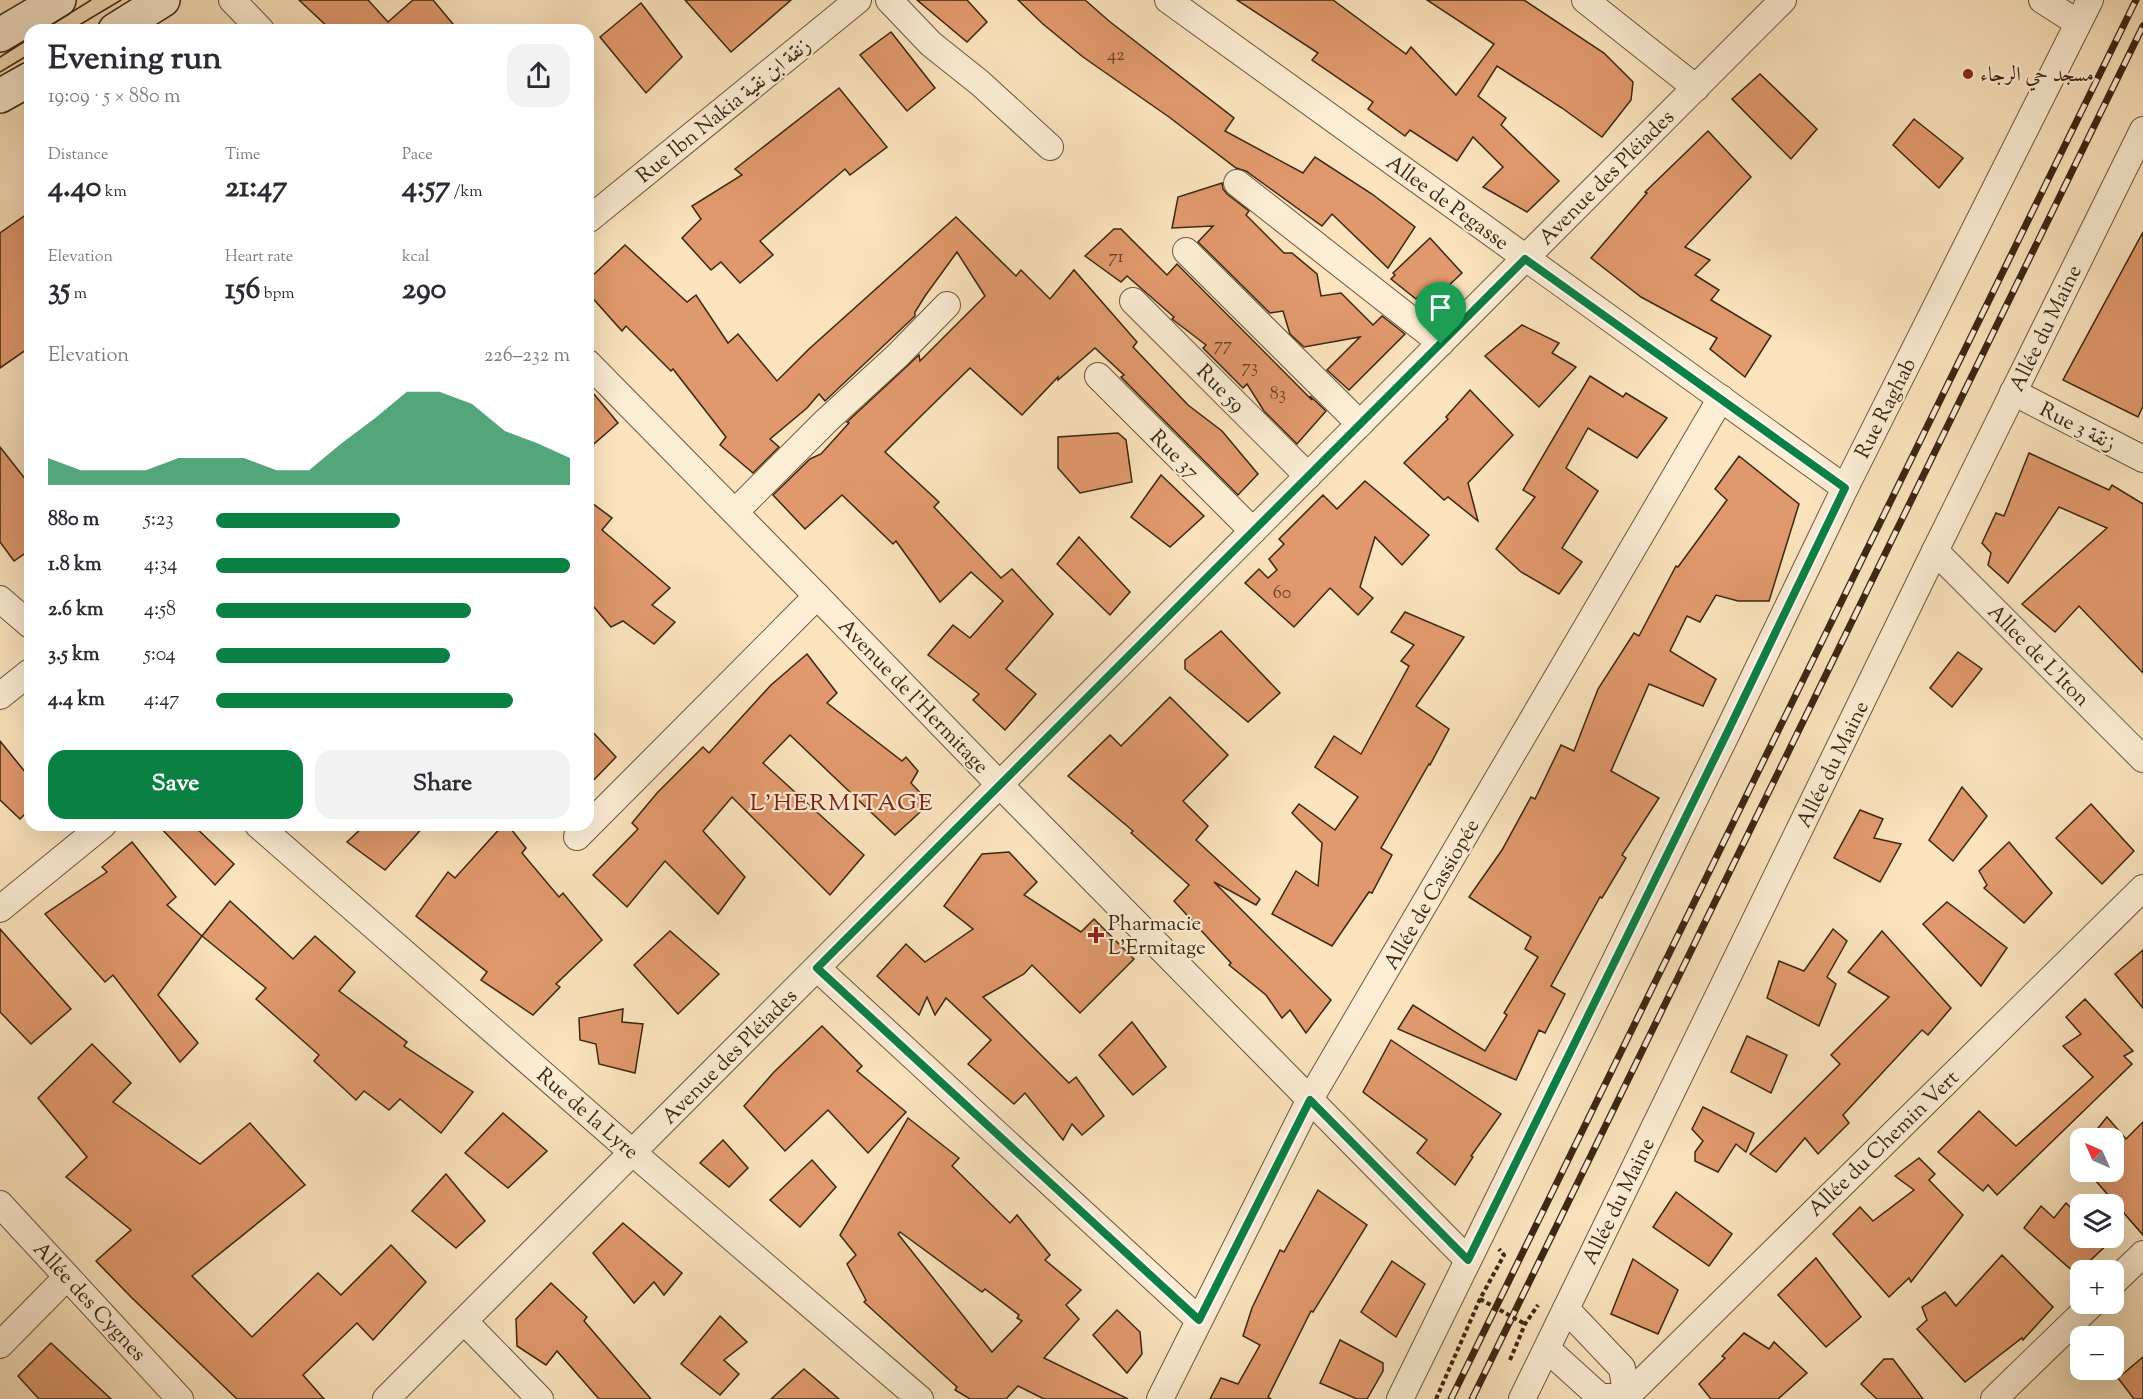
<!DOCTYPE html>
<meta charset="utf-8">
<style>
:root{--surface:#fff;--page:#f2f2f3;--text:#2b2b33;--muted:#7c7c81;--accent:#0b8043}
body{margin:0;font-family:"Sorts Mill Goudy",Amiri,serif;background:var(--page);color:var(--text);height:100vh;display:flex;flex-direction:column;font-size:22px;white-space:nowrap}
*{box-sizing:border-box;margin:0}
p{font-size:20px;color:var(--muted)}
.icon{flex:none;width:33px;height:33px;fill:none;stroke:currentColor;stroke-width:2;stroke-linecap:round;stroke-linejoin:round}
.map{position:relative;flex:1;overflow:hidden}
.sheet{position:absolute;left:24px;top:24px;width:570px;height:807px;display:flex;flex-direction:column;background:var(--surface);border-radius:18px;box-shadow:0 6px 24px #0002}
.sheet>*{flex:none}
.needle{width:39px;rotate:315deg}
.fabs{position:absolute;left:2070px;top:1128px;display:grid;gap:12px}
.fabs a{display:grid;place-items:center;width:54px;height:54px;border-radius:12px;background:var(--surface);box-shadow:0 6px 24px #0002;font-size:30px}
.pin{position:absolute;display:grid;place-items:center;width:51px;height:51px;color:#fff;margin:-62px -26px;border-radius:50% 50% 50% 0;rotate:-45deg;box-shadow:0 0 6px #0007}
.pin .icon{rotate:45deg}
.round{display:grid;place-items:center;flex:none;width:63px;height:63px;border-radius:18px;background:var(--page)}
.headline{display:flex;align-items:center;justify-content:space-between;height:102px;padding:0 24px}
h1{font-size:33px;font-weight:800;line-height:45px}
.stats{display:grid;grid-template-columns:repeat(3,1fr);gap:9px;height:102px;padding:6px 24px}
.stats div{display:grid;align-content:center}
.stats b{font-size:30px;font-weight:800}
.stats small{font-size:16px;font-weight:400}
.stats p{font-size:16px}
.chart{height:168px;padding:12px 24px}
.chart p{display:flex;justify-content:space-between}
.chart svg{width:100%;height:108px;margin-top:6px;fill:var(--accent);opacity:.7}
.action{display:flex;gap:12px;margin-top:auto;padding:12px 24px}
.action a{flex:1;height:69px;border-radius:18px;background:var(--accent);color:#fff;font-size:24px;font-weight:800;line-height:69px;text-align:center}
.action a+a{background:var(--page);color:var(--text)}
ul{padding:0 24px;list-style:none;font-size:20px}
li{display:grid;grid-template-columns:96px 72px 1fr;align-items:center;height:45px}
li i{height:15px;border-radius:8px;background:var(--accent)}
.map>svg:first-child{display:block}
.building{fill:#e0996c;stroke:#3c2711;stroke-width:1.5;fill-rule:evenodd}
.lines{fill:none;stroke-linecap:round;stroke-linejoin:round}
.street-casing{stroke:#6c563c;stroke-width:28}
.secondary-casing{stroke:#3c2711;stroke-width:36}
.path{stroke:#3c2711;stroke-width:4;stroke-dasharray:4.5 3;stroke-linecap:butt}
.street{stroke:#fcedd4;stroke-width:26}
.secondary{stroke:#fcedd4;stroke-width:33}
.tram{stroke:#3c2711;stroke-width:1.5}
.rail-casing{stroke:#3c2711;stroke-width:7}
.rail{stroke:#fcedd4;stroke-width:4.5;stroke-dasharray:14;stroke-linecap:butt}
.path-bridge{stroke:#3c2711;stroke-width:4;stroke-dasharray:4.5 3;stroke-linecap:butt}
.route-casing{stroke:#fff;stroke-width:12}
.route{stroke:#0b8043;stroke-width:8}
.poi-dot{fill:#8f2418;stroke:#fcedd4;stroke-width:2}
.labels{text-anchor:middle;stroke-width:4.5;stroke-linejoin:round;paint-order:stroke}
.number-label{font-size:18px;fill:#654428}
.poi-label{font-size:21px;fill:#3c2711;stroke:#fcedd4;text-anchor:start}
.street-label{font-size:21px;fill:#3c2711;stroke:#fcedd4}
.quarter-label{font-size:24px;letter-spacing:1.5px;fill:#7a1f14;stroke:#fcedd4}
</style>
<div class="map">
<svg width="2143" height="1399" viewBox="0 0 2143 1399">
<rect width="100%" height="100%" fill="#fae3bd"/>
<filter id="stains"><feTurbulence type="fractalNoise" baseFrequency=".00333" numOctaves="4"/><feColorMatrix values="0 0 0 0 .2 0 0 0 0 .09 0 0 0 0 .02 0 0 0 .5 -.17"/></filter>
<radialGradient id="worn" r=".72"><stop offset=".6" stop-color="#630" stop-opacity="0"/><stop offset="1" stop-color="#630" stop-opacity=".3"/></radialGradient>
<g class="building">
<polygon points="299,0 368,0 388,22 413,0 433,0 458,30 331,30"/>
<polygon points="685,0 791,0 731,52"/>
<polygon points="917,0 967,0 987,22 967,42"/>
<polygon points="1018,0 1085,0 1109,21 1234,118 1225,131 1303,173 1315,157 1372,194 1415,227 1388,268 1332,214 1322,226 1246,171 1236,168 1169,117 1083,57 1043,24"/>
<polygon points="1237,0 1333,0 1406,54 1411,47 1456,95 1494,44 1427,0 1524,0 1604,53 1633,82 1631,100 1602,137 1562,108 1497,66 1478,96 1506,118 1501,125 1559,181 1527,212 1483,187 1503,167 1473,137 1457,161 1410,130 1405,136 1368,109 1373,102 1312,60 1318,53"/>
<polygon points="641,3 682,57 646,93 600,37"/>
<polygon points="891,32 935,88 907,111 860,55"/>
<polygon points="1760,74 1817,129 1791,159 1732,99"/>
<polygon points="839,88 887,147 850,175 845,169 760,241 773,255 740,283 721,262 711,270 682,238 701,219 692,206 742,175 735,169"/>
<polygon points="1914,119 1963,158 1939,188 1893,145"/>
<polygon points="1708,131 1751,177 1685,247 1710,260 1695,275 1719,290 1711,300 1771,336 1745,377 1710,349 1717,338 1641,297 1591,258 1647,193 1645,192"/>
<polygon points="1222,183 1223,189 1227,194 1249,211 1246,215 1284,253 1292,253 1317,274 1321,296 1341,293 1373,325 1382,316 1405,334 1349,390 1327,370 1360,337 1304,347 1290,334 1283,311 1270,313 1198,242 1213,226 1172,228 1178,197"/>
<polygon points="30,212 30,347 0,368 0,233"/>
<polygon points="956,217 1016,276 1021,270 1050,299 1074,270 1137,342 1133,347 1188,405 1222,431 1258,474 1238,495 1121,377 1124,375 1095,348 1058,380 1058,377 1022,415 970,368 921,416 885,452 939,502 934,507 1001,578 1012,569 1053,614 1006,669 1036,694 1005,730 973,700 979,694 928,655 953,625 970,638 1003,601 971,572 940,602 896,541 893,544 842,495 805,529 773,495 810,459 821,454 849,423 847,422 919,355 920,361 985,296 957,252 925,296 915,312 915,316 825,401 819,394 807,408 770,439 779,447 753,473 720,445 726,437 673,369 671,371 626,326 622,331 588,293 588,280 625,245 687,302 696,295 728,343 738,334 777,381 809,349"/>
<polygon points="1114,229 1121,229 1167,275 1177,264 1304,392 1312,400 1310,396 1326,411 1297,444 1264,411 1247,384 1243,388 1203,348 1206,345 1172,319 1174,317 1127,276 1121,282 1085,256"/>
<polygon points="2143,232 2143,406 2138,417 2063,380"/>
<polygon points="1430,238 1462,273 1430,303 1421,294 1416,299 1391,279 1395,275 1393,273"/>
<polygon points="1522,325 1559,343 1552,353 1576,367 1539,407 1485,356"/>
<polygon points="1590,376 1623,397 1626,393 1667,418 1637,458 1588,428 1566,468 1598,491 1562,548 1582,562 1559,594 1521,572 1496,549 1535,497 1523,490"/>
<polygon points="588,387 618,423 588,449"/>
<polygon points="1470,390 1513,435 1468,483 1478,521 1448,497 1444,500 1404,463 1448,419 1446,417"/>
<polygon points="1118,433 1126,440 1132,482 1080,493 1058,468 1058,437"/>
<polygon points="0,447 30,485 30,550 14,561 0,542"/>
<polygon points="2029,453 2109,490 2112,485 2143,504 2143,673 2079,606 2055,632 2022,604 2107,528 2059,507 2008,583 1988,565 1991,553 1982,543 1996,513 2004,516"/>
<polygon points="1739,456 1799,504 1769,601 1738,601 1716,595 1700,622 1687,616 1670,651 1716,679 1703,706 1649,684 1611,771 1659,798 1622,855 1626,858 1602,898 1600,897 1551,986 1565,994 1545,1033 1539,1030 1516,1080 1398,1029 1413,1005 1485,1051 1507,1015 1504,1013 1538,957 1525,949 1531,937 1469,897 1502,850 1531,797 1535,799 1561,745 1574,751 1598,689 1634,633 1639,636 1676,566 1678,567 1727,500 1715,489"/>
<polygon points="1161,475 1204,516 1170,547 1131,517"/>
<polygon points="1365,481 1429,535 1402,565 1375,537 1360,587 1373,598 1358,615 1330,588 1294,627 1245,583 1259,569 1268,578 1277,570 1269,559 1284,544 1279,539 1323,495 1337,509"/>
<polygon points="588,500 612,518 602,530 670,588 652,605 675,622 654,644 623,621 611,627 588,600"/>
<polygon points="1079,537 1130,592 1110,615 1057,564"/>
<polygon points="1405,612 1464,637 1416,706 1449,729 1430,765 1429,764 1381,848 1392,855 1372,893 1369,892 1332,946 1272,914 1296,871 1318,886 1322,843 1292,813 1299,804 1335,830 1358,797 1315,767 1334,736 1361,754 1409,666 1401,661 1414,645 1391,632"/>
<polygon points="1221,631 1280,693 1248,722 1185,669 1185,660"/>
<polygon points="1958,652 1982,669 1952,707 1930,688"/>
<polygon points="807,654 837,693 827,703 902,761 906,757 918,771 911,783 930,803 895,835 790,735 763,763 864,855 830,895 732,797 703,831 745,877 718,914 665,861 627,907 593,875 638,829 632,823 657,793 703,747 709,753 771,685"/>
<polygon points="1170,697 1228,755 1183,801 1208,826 1196,840 1260,899 1256,905 1214,882 1331,1000 1306,1033 1290,1010 1282,1018 1266,995 1229,965 1231,963 1174,901 1189,885 1131,833 1133,831 1068,776 1110,735 1121,746"/>
<polygon points="588,727 616,757 588,786"/>
<polygon points="0,741 30,778 30,809 20,819 0,800"/>
<polygon points="1962,787 1987,816 1953,861 1929,840"/>
<polygon points="2091,804 2134,851 2102,884 2056,838"/>
<polygon points="1860,810 1883,819 1874,838 1901,844 1880,882 1834,858"/>
<polygon points="158,825 193,825 234,864 215,885"/>
<polygon points="365,825 425,825 385,870 347,842"/>
<polygon points="503,825 508,825 526,848 522,853 559,897 563,893 602,940 556,984 560,987 533,1015 481,980 487,972 416,916 448,872 455,878"/>
<polygon points="132,842 176,897 167,905 202,936 158,995 198,1043 180,1062 113,975 105,982 45,914 107,872 102,867"/>
<polygon points="2009,842 2052,893 2024,923 1984,888 1987,885 1979,871"/>
<polygon points="1009,852 1037,882 1024,895 1081,932 1094,919 1134,959 1080,1013 1032,965 1024,974 983,997 1069,1083 1076,1077 1104,1116 1082,1135 1072,1124 1063,1140 1025,1093 1014,1104 968,1064 991,1040 946,998 935,1015 927,997 919,1015 877,976 906,944 925,962 973,929 944,906 982,854"/>
<polygon points="230,901 293,959 315,936 355,972 339,991 407,1042 404,1046 473,1092 441,1133 400,1099 389,1110 364,1091 356,1100 314,1061 319,1055 256,999 266,988 202,936"/>
<polygon points="1947,902 2007,948 1981,986 1923,924"/>
<polygon points="0,929 71,1009 31,1044 0,1012"/>
<polygon points="1833,929 1847,941 1827,977 1836,984 1819,1026 1767,998 1779,961 1804,971"/>
<polygon points="670,931 719,974 678,1014 634,965"/>
<polygon points="1882,931 1951,1008 1928,1035 1922,1030 1843,1115 1849,1123 1818,1154 1805,1138 1776,1172 1750,1154 1840,1064 1831,1055 1889,997 1848,972"/>
<polygon points="2143,950 2143,1008 2115,974"/>
<polygon points="2085,999 2133,1051 2124,1056 2132,1064 1997,1195 1988,1185 1983,1191 1938,1152 1979,1111 2016,1146 2093,1077 2063,1046 2081,1034 2066,1017"/>
<polygon points="623,1009 622,1022 643,1024 635,1073 599,1064 596,1044 580,1040 579,1018"/>
<polygon points="1132,1022 1166,1067 1133,1095 1099,1055"/>
<polygon points="822,1026 862,1066 857,1071 906,1112 868,1153 828,1110 785,1151 744,1106 774,1072"/>
<polygon points="1747,1036 1787,1055 1771,1093 1731,1072"/>
<polygon points="1391,1040 1501,1114 1471,1156 1473,1157 1455,1185 1417,1153 1427,1140 1363,1092"/>
<polygon points="92,1044 131,1083 113,1102 200,1164 250,1123 305,1185 192,1276 252,1337 318,1273 341,1295 391,1245 426,1282 373,1340 357,1323 303,1375 324,1399 237,1399 132,1298 96,1261 131,1230 66,1177 87,1157 38,1098"/>
<polygon points="1703,1107 1754,1133 1746,1152 1736,1144 1718,1172 1695,1161 1695,1152 1703,1141 1692,1129"/>
<polygon points="503,1113 547,1151 508,1188 465,1153"/>
<polygon points="2107,1117 2126,1139 2143,1122 2143,1235 2088,1172 2114,1172 2114,1138 2090,1138"/>
<path d="M908,1118L959,1158L952,1166L1010,1223L1017,1215L1050,1255L1045,1260L1081,1290L1066,1305L1079,1319L1044,1358L1128,1399H1044L1018,1386L1006,1399H970L955,1390L957,1387L864,1302L866,1300L847,1264L856,1255L840,1235ZM900,1232L982,1292L985,1289L1019,1315L1017,1318L1022,1321L992,1352L898,1234Z"/>
<polygon points="723,1140 748,1168 729,1187 700,1163"/>
<polygon points="1919,1158 1935,1174 1929,1180 1963,1215 1911,1282 1909,1278 1889,1297 1833,1234 1860,1207 1873,1221 1914,1190 1895,1176"/>
<polygon points="812,1160 836,1187 800,1227 770,1200"/>
<polygon points="446,1174 485,1221 456,1248 412,1211"/>
<polygon points="1318,1190 1367,1225 1313,1312 1311,1311 1268,1397 1271,1399 1210,1399 1221,1378 1238,1384 1260,1345 1243,1336 1252,1308 1280,1250 1284,1252"/>
<polygon points="1676,1192 1732,1234 1709,1266 1653,1227"/>
<polygon points="2066,1203 2080,1216 2080,1238 2114,1238 2076,1274 2024,1228 2041,1206 2054,1218"/>
<polygon points="623,1223 682,1273 664,1295 654,1282 634,1303 593,1253"/>
<polygon points="2002,1255 2053,1307 2023,1340 2022,1338 1965,1382 1917,1329 1927,1320 1922,1307 1945,1292 1956,1306"/>
<polygon points="1816,1258 1861,1317 1826,1347 1778,1295"/>
<polygon points="1633,1259 1678,1290 1658,1334 1611,1314"/>
<polygon points="1392,1261 1425,1284 1396,1337 1361,1312"/>
<polygon points="551,1283 587,1317 584,1321 651,1399 599,1399 557,1351 546,1365 517,1346 516,1319"/>
<polygon points="1117,1310 1140,1332 1142,1354 1127,1373 1093,1335"/>
<polygon points="720,1316 747,1342 724,1360 739,1374 720,1395 681,1364"/>
<polygon points="1744,1333 1769,1349 1774,1342 1807,1373 1778,1399 1711,1399 1699,1384 1725,1358 1722,1356"/>
<polygon points="1340,1340 1383,1363 1383,1371 1367,1399 1357,1399 1320,1383"/>
<polygon points="51,1343 111,1399 39,1399 18,1376"/>
<polygon points="2143,1357 2143,1399 2134,1399 2118,1378"/>
<polygon points="1884,1359 1893,1359 1923,1399 1877,1399 1861,1384"/>
<polygon points="804,1369 839,1399 771,1399"/>
</g>
<g class="lines">
<g class="street-casing">
<g id="street">
<polyline points="232,0 261,30"/>
<polyline points="889,0 931,44 980,83 1050,147"/>
<polyline points="1168,0 1845,488"/>
<polyline points="1585,0 1696,88"/>
<polyline points="2042,0 2078,23"/>
<polyline points="1237,183 1441,343"/>
<polyline points="588,220 858,0"/>
<polyline points="1186,251 1360,424"/>
<polyline points="1133,301 1308,476"/>
<polyline points="588,363 817,596 1000,785 1468,1260"/>
<polyline points="1098,376 1253,531"/>
<polyline points="2013,392 2143,459"/>
<polyline points="735,512 826,421 897,356 947,305"/>
<polyline points="1935,551 2143,759"/>
<polyline points="0,599 30,625"/>
<polyline points="0,696 30,672"/>
<polyline points="258,825 632,1152 920,1399"/>
<polyline points="577,837 817,596"/>
<polyline points="0,909 103,825"/>
<polyline points="817,968 1199,1320"/>
<polyline points="0,1204 180,1399"/>
<polyline points="2114,1282 2143,1254"/>
<polyline points="1566,1309 1622,1368 1627,1399"/>
<polyline points="464,1321 540,1399"/>
<polyline points="0,1345 67,1277"/>
<polyline points="1547,1349 1600,1397 1626,1397"/>
<polyline points="386,1399 1783,0"/>
<polyline points="1160,1399 1310,1099 1721,398"/>
<polyline points="1400,1399 1728,731 1845,488 2090,0"/>
<polyline points="1522,1399 1935,551 2143,130"/>
<polyline points="1624,1399 2143,888"/>
<polyline points="1994,1399 2092,1304"/>
</g>
</g>
<g class="secondary-casing">
<g id="secondary">
<polyline points="115,30 163,0"/>
<polyline points="0,35 59,0"/>
<polyline points="0,96 30,79"/>
</g>
</g>
<g class="path">
<polyline points="1510,1360 1525,1324 1538,1305"/>
<polyline points="1436,1399 1480,1299 1504,1255 1499,1249"/>
</g>
<use href="#street" class="street"/>
<use href="#secondary" class="secondary"/>
<g class="tram">
<polyline points="43,30 91,0"/>
<polyline points="71,30 121,0"/>
<polyline points="0,57 30,38"/>
<polyline points="0,72 30,54"/>
</g>
<g class="rail-casing">
<g id="rail">
<polyline points="1451,1399 2136,0"/>
<polyline points="1472,1399 2143,26"/>
</g>
</g>
<use href="#rail" class="rail"/>
<polyline class="path-bridge" points="1480,1299 1525,1324"/>
</g>
<g class="lines">
<g class="route-casing">
<polygon id="route" points="1525,259 1845,488 1728,731 1468,1260 1310,1100 1199,1320 817,968"/>
</g>
<use href="#route" class="route"/>
</g>
<g class="poi-dot">
<circle cx="1968" cy="74" r="6"/>
<path d="M1093 926h6v6h6v6h-6v6h-6v-6h-6v-6h6z"/>
</g>
<g class="labels">
<g class="number-label">
<text x="1116" y="60">42</text>
<text x="1116" y="262">71</text>
<text x="1223" y="350">77</text>
<text x="1250" y="372">73</text>
<text x="1278" y="399">83</text>
<text x="1282" y="598">60</text>
</g>
<g class="poi-label">
<text x="1980" y="81">مسجد حي الرجاء</text>
<text x="1108" y="930">Pharmacie<tspan x="1108" dy="24">L'Ermitage</tspan></text>
</g>
<g class="street-label">
<text transform="translate(723 110) rotate(-39)" y="7">Rue Ibn Nakia زنقة ابن نقية</text>
<text transform="translate(1606 177) rotate(-45)" y="7">Avenue des Pléiades</text>
<text transform="translate(1448 202) rotate(36)" y="7">Allee de Pegasse</text>
<text transform="translate(2045 328) rotate(-64)" y="7">Allée du Maine</text>
<text transform="translate(1221 388) rotate(45)" y="7">Rue 59</text>
<text transform="translate(1885 408) rotate(-63)" y="7">Rue Raghab</text>
<text transform="translate(2078 426) rotate(27)" y="7">Rue 3 زنقة</text>
<text transform="translate(1175 454) rotate(45)" y="7">Rue 37</text>
<text transform="translate(2039 655) rotate(45)" y="7">Allee de L'Iton</text>
<text transform="translate(914 696) rotate(46)" y="7">Avenue de l'Hermitage</text>
<text transform="translate(1832 764) rotate(-64)" y="7">Allée du Maine</text>
<text transform="translate(1431 894) rotate(-60)" y="7">Allée de Cassiopée</text>
<text transform="translate(729 1056) rotate(-45)" y="7">Avenue des Pléiades</text>
<text transform="translate(588 1113) rotate(41)" y="7">Rue de la Lyre</text>
<text transform="translate(1883 1143) rotate(-44)" y="7">Allée du Chemin Vert</text>
<text transform="translate(1618 1201) rotate(-64)" y="7">Allée du Maine</text>
<text transform="translate(90 1301) rotate(47)" y="7">Allée des Cygnes</text>
</g>
<g class="quarter-label">
<text x="842" y="810">L'HERMITAGE</text>
</g>
</g>
<rect width="100%" height="100%" filter="url(#stains)"/>
<rect width="100%" height="100%" fill="url(#worn)"/>
</svg>
<div class="fabs">
<a><svg class="needle" viewBox="-14 -14 28 28"><path d="M0-13l5 13h-10z" fill="#e53935"/><path d="M0 13l5-13h-10z" fill="#7c7c81"/></svg></a>
<a><svg class="icon" aria-label="layers" viewBox="0 0 24 24"><path d="M12 4l9 5-9 5-9-5zM3 14l9 5 9-5"/></svg></a>
<a>+</a>
<a>−</a>
</div>
<div class="pin" style="left:1441px;top:344px;background:#1e9e55"><svg class="icon" aria-label="arrive" viewBox="0 0 24 24"><path d="M6 21V4h12l-3 4 3 4H6"/></svg></div>
<section class="sheet">
<div class="headline"><div><h1>Evening run</h1><p>19:09 · 5 × 880 m</p></div><a class="round"><svg class="icon" aria-label="share" viewBox="0 0 24 24"><path d="M12 15V3M7 8l5-5 5 5M5 13v7h14v-7"/></svg></a></div>
<div class="stats">
<div><p>Distance</p><b>4.40<small> km</small></b></div>
<div><p>Time</p><b>21:47</b></div>
<div><p>Pace</p><b>4:57<small> /km</small></b></div>
</div>
<div class="stats">
<div><p>Elevation</p><b>35<small> m</small></b></div>
<div><p>Heart rate</p><b>156<small> bpm</small></b></div>
<div><p>kcal</p><b>290</b></div>
</div>
<div class="chart"><p><span>Elevation</span>226–232 m</p>
<svg viewBox="0 0 160 44" preserveAspectRatio="none"><path d="M0 44V33L10 38L20 38L30 38L40 33L50 33L60 33L70 38L80 38L90 27L100 17L110 6L120 6L130 11L140 22L150 27L160 33V44z"/></svg>
</div>
<ul>
<li><b>880 m</b>5:23<i style="width:52%"></i></li>
<li><b>1.8 km</b>4:34<i style="width:100%"></i></li>
<li><b>2.6 km</b>4:58<i style="width:72%"></i></li>
<li><b>3.5 km</b>5:04<i style="width:66%"></i></li>
<li><b>4.4 km</b>4:47<i style="width:84%"></i></li>
</ul>
<div class="action"><a>Save</a><a>Share</a></div>
</section>
</div>
